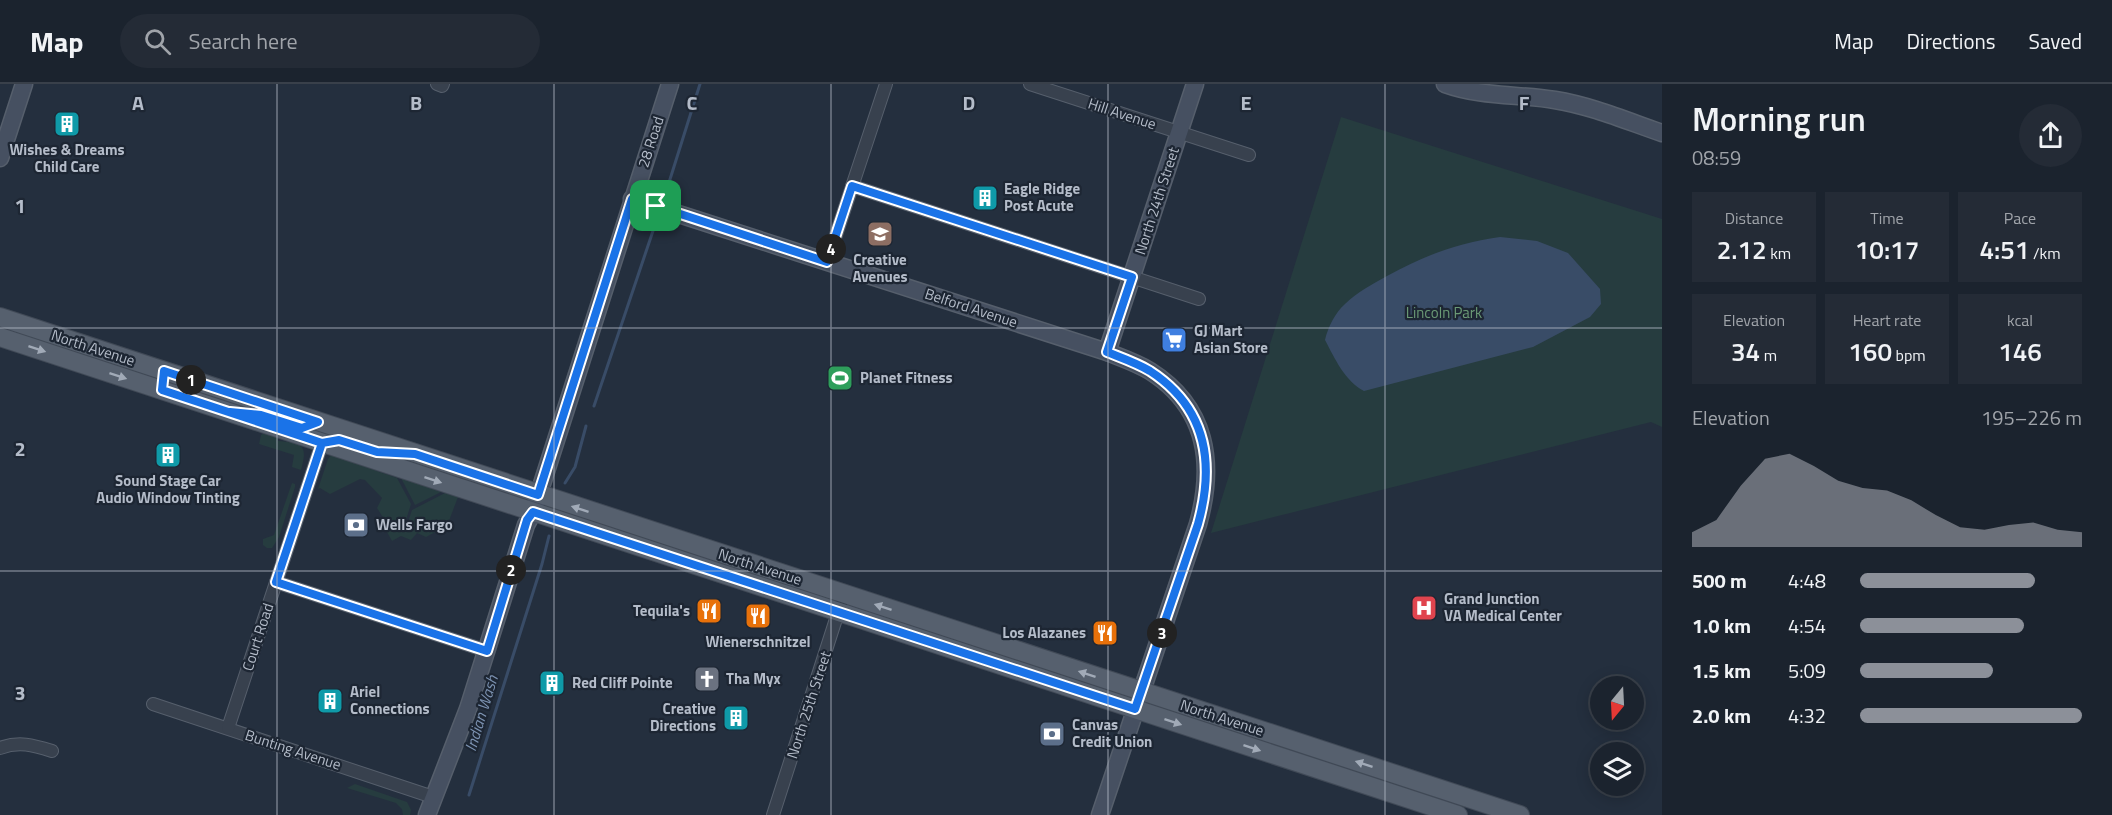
<!DOCTYPE html>
<meta charset="utf-8">
<style>
:root{--surface:#1b232e;--page:#242b36;--text:#f1f3f6;--muted:#a0a4aa;--line:#39404a;--accent:#8c9099}
body{margin:0;font-family:"Titillium Web",sans-serif;background:var(--page);color:var(--text);height:100vh;display:flex;flex-direction:column;font-size:22px;white-space:nowrap}
*{box-sizing:border-box;margin:0}
p{font-size:20px;color:var(--muted)}
.icon{flex:none;width:33px;height:33px;fill:none;stroke:currentColor;stroke-width:2;stroke-linecap:round;stroke-linejoin:round}
.map{position:relative;flex:1;overflow:hidden}
.details{display:flex;flex-direction:column;background:var(--surface);width:450px}
.details>*{flex:none}
.needle{width:39px;rotate:198deg}
.buttons{position:absolute;left:1590px;top:592px;display:grid;gap:12px}
.buttons a{display:grid;place-items:center;width:54px;height:54px;border-radius:50%;background:var(--surface);box-shadow:0 3px 15px #0003,0 0 0 2px var(--line);font-size:30px}
.pin{position:absolute;display:grid;place-items:center;width:51px;height:51px;color:#fff;margin:-26px;border-radius:12px;box-shadow:0 3px 9px #0006}
.km{position:absolute;width:30px;height:30px;margin:-15px;border-radius:50%;background:#222;color:#fff;font-size:16px;line-height:30px;text-align:center}
.round{display:grid;place-items:center;flex:none;width:63px;height:63px;border-radius:32px;background:var(--page)}
.overview{display:flex;align-items:center;justify-content:space-between;height:102px;padding:0 30px}
h1{font-size:33px;font-weight:600;line-height:45px}
.metrics{display:grid;grid-template-columns:repeat(3,1fr);gap:9px;height:102px;padding:6px 30px}
.metrics div{display:grid;align-content:center;border-radius:0px;background:var(--page);text-align:center}
.metrics b{font-size:26px;font-weight:600}
.metrics small{font-size:16px;font-weight:400}
.metrics p{font-size:16px}
.chart{height:168px;padding:12px 30px}
.chart p{display:flex;justify-content:space-between}
.chart svg{width:100%;height:108px;margin-top:6px;fill:var(--accent);opacity:.7}
ul{padding:0 30px;list-style:none;font-size:20px}
li{display:grid;grid-template-columns:96px 72px 1fr;align-items:center;height:45px}
li i{height:15px;border-radius:8px;background:var(--accent)}
header{display:flex;align-items:center;gap:36px;box-sizing:border-box;height:84px;padding:0 30px;background:var(--surface);border-bottom:2px solid var(--line)}
header strong{font-size:28px}
nav{display:flex;gap:33px;margin-inline-start:auto;font-size:21px}
.search{width:420px;height:54px;background:var(--page);display:flex;align-items:center;gap:15px;box-sizing:border-box;padding:0 21px;border-radius:33px;color:var(--muted);font-size:22px}
main{display:flex;flex:1;min-height:0}
.map>svg:first-child{display:block}
.green{fill:#263c3f}
.water{fill:#394c67}
.lines{fill:none;stroke-linecap:round;stroke-linejoin:round}
.stream{stroke:#394c67;stroke-width:3}
.street-casing{stroke:#565f6c;stroke-width:14}
.secondary-casing{stroke:#565f6c;stroke-width:19}
.primary-casing{stroke:#414a57;stroke-width:20}
.street{stroke:#38414e;stroke-width:12}
.secondary{stroke:#465061;stroke-width:16}
.primary{stroke:#56606e;stroke-width:18}
.oneway{fill:#a1aab7}
.route-casing{stroke:#fff;stroke-width:12}
.route{stroke:#1a73e8;stroke-width:8}
.grid{fill:none;stroke:#b4bcc9;stroke-width:1.5;stroke-opacity:0.55}
.labels{text-anchor:middle;stroke-width:4.5;stroke-linejoin:round;paint-order:stroke}
.street-label{font-size:15px;fill:#b4bcc9;stroke:#1d2633}
.poi-label{font-size:15px;font-weight:bold;fill:#b4bcc9;stroke:#1d2633;text-anchor:start}
.park-label{font-size:15px;fill:#6b9a76;stroke:#1d2633}
.water-label{font-size:16px;font-style:italic;fill:#7c92b1;stroke:#1d2633}
.grid-label{font-size:20px;text-anchor:middle;font-weight:bold;fill:#b4bcc9;stroke:#1d2633;stroke-width:4.5;stroke-linejoin:round;paint-order:stroke}
</style>
<header>
<strong>Map</strong>
<div class="search"><svg class="icon" aria-label="search" viewBox="0 0 24 24"><circle cx="10" cy="10" r="6"/><path d="M15 15l6 6"/></svg>Search here</div>
<nav><a>Map</a><a>Directions</a><a>Saved</a></nav>
</header>
<main>
<div class="map">
<svg width="1662" height="731" viewBox="0 0 1662 731">
<rect width="100%" height="100%" fill="#242f3e"/>
<g class="green">
<polygon points="1341,33 1662,135 1662,343 1651,338 1211,449"/>
<path d="M264,349L278,354V357C301,359 309,360 301,386L292,383L294,371L259,360L261,351Z"/>
<polygon points="331,371 397,394 411,420 406,436 393,442 384,435 377,424 382,414 365,396 360,395 330,410 320,404 318,405 328,375"/>
<polygon points="401,394 441,408 415,421"/>
<polygon points="292,399 295,400 295,403 279,453 272,464 267,464 263,461 263,455 274,451"/>
<polygon points="445,409 458,413 447,442 426,453 417,449 411,456 401,452 392,457 387,448 408,438 412,426"/>
<polygon points="355,700 407,718 411,726 410,731 403,731 402,725 396,719 347,704"/>
</g>
<path class="water" d="M1500,153L1537,157L1568,169L1600,205L1601,220L1590,233L1533,263L1364,307C1345,297 1335,275 1325,256C1328,243 1335,229 1345,220C1357,208 1373,200 1387,192C1425,171 1458,159 1500,153Z"/>
<g class="lines">
<g class="stream">
<polyline points="666,108 700,0"/>
<polyline points="594,322 656,138"/>
<polyline points="565,399 575,383 586,342"/>
<polyline points="469,711 542,480 549,452"/>
</g>
<g class="street-casing">
<g id="street">
<polyline points="437,0 442,2 443,0"/>
<polyline points="1030,0 1249,71"/>
<polyline points="852,102 1199,215"/>
<polyline points="827,178 886,0"/>
<polyline points="276,498 487,567"/>
<polyline points="153,620 433,713"/>
<polyline points="228,644 322,359"/>
<path d="M0,664C19,657 33,661 52,667"/>
<polyline points="773,731 844,510"/>
</g>
</g>
<g class="secondary-casing">
<g id="secondary">
<path d="M1445,0C1481,13 1518,10 1555,16C1592,22 1627,37 1662,49"/>
<polyline points="0,74 24,0"/>
<path d="M632,115L1107,268C1122,274 1137,279 1150,287C1207,323 1215,379 1198,440L1100,731"/>
<polyline points="1107,268 1195,0"/>
<polyline points="427,731 468,625 526,441 533,428 670,0"/>
</g>
</g>
<g class="primary-casing">
<g id="primary">
<polyline points="0,233 1520,731"/>
<polyline points="0,253 1458,731"/>
</g>
</g>
<use href="#street" class="street"/>
<use href="#secondary" class="secondary"/>
<use href="#primary" class="primary"/>
</g>
<defs><path id="oneway-solid" d="M-6-.8H1V-3.2L6.5 0L1 3.2V.8H-6Z" transform="scale(1.5)"/></defs>
<g class="oneway">
<use href="#oneway-solid" transform="translate(37 265) rotate(18)"/>
<use href="#oneway-solid" transform="translate(118 292) rotate(18)"/>
<use href="#oneway-solid" transform="translate(433 396) rotate(18)"/>
<use href="#oneway-solid" transform="translate(580 425) rotate(-162)"/>
<use href="#oneway-solid" transform="translate(883 523) rotate(-162)"/>
<use href="#oneway-solid" transform="translate(1087 590) rotate(-162)"/>
<use href="#oneway-solid" transform="translate(1173 638) rotate(18)"/>
<use href="#oneway-solid" transform="translate(1252 664) rotate(18)"/>
<use href="#oneway-solid" transform="translate(1364 680) rotate(-162)"/>
</g>
<g class="lines">
<g class="route-casing">
<path id="route" d="M656,122L632,115L538,411L415,370L377,368L339,356L322,359L162,306L164,287L318,338L302,344L261,331L230,328L322,359L276,498L487,567L527,436L533,428L1135,625L1198,440C1215,379 1207,324 1150,287C1137,279 1122,274 1107,268L1132,193L852,102L827,178L656,122"/>
</g>
<use href="#route" class="route"/>
</g>
<path class="grid" d="M277,0V731M554,0V731M831,0V731M1108,0V731M1385,0V731M0,244H1662M0,487H1662"/>
<defs>
<g id="building-square" transform="scale(1.35)"><rect x="-9" y="-9" width="18" height="18" rx="4" fill="#0f9aa8" stroke="#1d2633"/><path d="M-4-6H4V6H1V3H-1V6H-4ZM-2.5-4.3h1.7v1.8h-1.7ZM.8-4.3h1.7v1.8H.8ZM-2.5-1h1.7V.8h-1.7ZM.8-1h1.7V.8H.8Z" fill="#fff"/></g>
<g id="school-square" transform="scale(1.35)"><rect x="-9" y="-9" width="18" height="18" rx="4" fill="#8d6e63" stroke="#1d2633"/><path d="M0-5L7-2L0 1L-7-2ZM-4 1L0 2.5L4 1V4Q0 6-4 4Z" fill="#fff"/></g>
<g id="supermarket-square" transform="scale(1.35)"><rect x="-9" y="-9" width="18" height="18" rx="4" fill="#3f7fe0" stroke="#1d2633"/><path d="M-6-5.5h2.5l.6 2H6L4.5 2H-2.5L-4.4-4H-6ZM-1.5 3.2a1.3 1.3 0 1 0 .1 0ZM3 3.2a1.3 1.3 0 1 0 .1 0Z" fill="#fff"/></g>
<g id="stadium-square" transform="scale(1.35)"><rect x="-9" y="-9" width="18" height="18" rx="4" fill="#2e9e5b" stroke="#1d2633"/><path d="M0-5a6.5 5 0 1 0 0 10a6.5 5 0 1 0 0-10ZM-3.5-1.8h7v3.6h-7Z" fill="#fff"/></g>
<g id="bank-square" transform="scale(1.35)"><rect x="-9" y="-9" width="18" height="18" rx="4" fill="#5c6f8a" stroke="#1d2633"/><path d="M-6-4H6V4H-6ZM0-2.3a2.3 2.3 0 1 0 0 4.6a2.3 2.3 0 1 0 0-4.6Z" fill="#fff"/></g>
<g id="hospital-square" transform="scale(1.35)"><rect x="-9" y="-9" width="18" height="18" rx="4" fill="#e0444e" stroke="#1d2633"/><path d="M-5-5h3v3.5h4V-5h3V5h-3V1.5h-4V5h-3Z" fill="#fff"/></g>
<g id="restaurant-square" transform="scale(1.35)"><rect x="-9" y="-9" width="18" height="18" rx="4" fill="#e8710a" stroke="#1d2633"/><path d="M-5-6h1v4h1v-4h1v4h1v-4h1v5L-1.5 .5V6h-2V.5L-5-1ZM5-6V6H3V1.5H1.5Q1.5-4 5-6Z" fill="#fff"/></g>
<g id="church-square" transform="scale(1.35)"><rect x="-9" y="-9" width="18" height="18" rx="4" fill="#6b7280" stroke="#1d2633"/><path d="M-1.2-6h2.4v3.5h3.3v2.4h-3.3V6h-2.4V-.1h-3.3v-2.4h3.3Z" fill="#fff"/></g>
</defs>
<g fill-rule="evenodd">
<use href="#building-square" x="67" y="40"/>
<use href="#building-square" x="985" y="114"/>
<use href="#school-square" x="880" y="150"/>
<use href="#supermarket-square" x="1174" y="256"/>
<use href="#stadium-square" x="840" y="294"/>
<use href="#building-square" x="168" y="371"/>
<use href="#bank-square" x="356" y="441"/>
<use href="#hospital-square" x="1424" y="524"/>
<use href="#restaurant-square" x="709" y="527"/>
<use href="#restaurant-square" x="758" y="532"/>
<use href="#restaurant-square" x="1105" y="549"/>
<use href="#church-square" x="707" y="595"/>
<use href="#building-square" x="552" y="599"/>
<use href="#building-square" x="330" y="617"/>
<use href="#building-square" x="736" y="634"/>
<use href="#bank-square" x="1052" y="650"/>
</g>
<g class="labels">
<g class="street-label">
<text transform="translate(1122 30) rotate(18)" y="5">Hill Avenue</text>
<text transform="translate(651 58) rotate(-72)" y="5">28 Road</text>
<text transform="translate(1157 117) rotate(-72)" y="5">North 24th Street</text>
<text transform="translate(971 224) rotate(18)" y="5">Belford Avenue</text>
<text transform="translate(93 264) rotate(18)" y="5">North Avenue</text>
<text transform="translate(760 483) rotate(18)" y="5">North Avenue</text>
<text transform="translate(258 553) rotate(-72)" y="5">Court Road</text>
<text transform="translate(809 621) rotate(-72)" y="5">North 25th Street</text>
<text transform="translate(1222 634) rotate(18)" y="5">North Avenue</text>
<text transform="translate(293 666) rotate(18)" y="5">Bunting Avenue</text>
</g>
<g class="poi-label">
<text x="67" y="71" text-anchor="middle">Wishes &amp; Dreams<tspan x="67" dy="17">Child Care</tspan></text>
<text x="1004" y="110">Eagle Ridge<tspan x="1004" dy="17">Post Acute</tspan></text>
<text x="880" y="181" text-anchor="middle">Creative<tspan x="880" dy="17">Avenues</tspan></text>
<text x="1194" y="252">GJ Mart<tspan x="1194" dy="17">Asian Store</tspan></text>
<text x="860" y="299">Planet Fitness</text>
<text x="168" y="402" text-anchor="middle">Sound Stage Car<tspan x="168" dy="17">Audio Window Tinting</tspan></text>
<text x="376" y="446">Wells Fargo</text>
<text x="1444" y="520">Grand Junction<tspan x="1444" dy="17">VA Medical Center</tspan></text>
<text x="690" y="532" text-anchor="end">Tequila's</text>
<text x="1086" y="554" text-anchor="end">Los Alazanes</text>
<text x="758" y="563" text-anchor="middle">Wienerschnitzel</text>
<text x="726" y="600">Tha Myx</text>
<text x="572" y="604">Red Cliff Pointe</text>
<text x="350" y="613">Ariel<tspan x="350" dy="17">Connections</tspan></text>
<text x="716" y="630" text-anchor="end">Creative<tspan x="716" dy="17">Directions</tspan></text>
<text x="1072" y="646">Canvas<tspan x="1072" dy="17">Credit Union</tspan></text>
</g>
<g class="park-label">
<text x="1444" y="234">Lincoln Park</text>
</g>
<g class="water-label">
<text transform="translate(481 629) rotate(-73)" y="6">Indian Wash</text>
</g>
</g>
<g class="grid-label">
<text x="138" y="26">A</text>
<text x="416" y="26">B</text>
<text x="692" y="26">C</text>
<text x="969" y="26">D</text>
<text x="1246" y="26">E</text>
<text x="1524" y="26">F</text>
<text x="20" y="129">1</text>
<text x="20" y="372">2</text>
<text x="20" y="616">3</text>
</g>
</svg>
<div class="buttons">
<a><svg class="needle" viewBox="-14 -14 28 28"><path d="M0-13l5 13h-10z" fill="#e53935"/><path d="M0 13l5-13h-10z" fill="#a0a4aa"/></svg></a>
<a><svg class="icon" aria-label="layers" viewBox="0 0 24 24"><path d="M12 4l9 5-9 5-9-5zM3 14l9 5 9-5"/></svg></a>
</div>
<div class="pin" style="left:656px;top:122px;background:#1e9e55"><svg class="icon" aria-label="arrive" viewBox="0 0 24 24"><path d="M6 21V4h12l-3 4 3 4H6"/></svg></div>
<b class="km" style="left:191px;top:296px">1</b>
<b class="km" style="left:511px;top:486px">2</b>
<b class="km" style="left:1162px;top:549px">3</b>
<b class="km" style="left:831px;top:165px">4</b>
</div>
<section class="details">
<div class="overview"><div><h1>Morning run</h1><p>08:59</p></div><a class="round"><svg class="icon" aria-label="share" viewBox="0 0 24 24"><path d="M12 15V3M7 8l5-5 5 5M5 13v7h14v-7"/></svg></a></div>
<div class="metrics">
<div><p>Distance</p><b>2.12<small> km</small></b></div>
<div><p>Time</p><b>10:17</b></div>
<div><p>Pace</p><b>4:51<small> /km</small></b></div>
</div>
<div class="metrics">
<div><p>Elevation</p><b>34<small> m</small></b></div>
<div><p>Heart rate</p><b>160<small> bpm</small></b></div>
<div><p>kcal</p><b>146</b></div>
</div>
<div class="chart"><p><span>Elevation</span>195–226 m</p>
<svg viewBox="0 0 160 44" preserveAspectRatio="none"><path d="M0 44V38L10 33L20 19L30 8L40 6L50 11L60 17L70 20L80 21L90 25L100 31L110 36L120 37L130 35L140 34L150 37L160 38V44z"/></svg>
</div>
<ul>
<li><b>500 m</b>4:48<i style="width:79%"></i></li>
<li><b>1.0 km</b>4:54<i style="width:74%"></i></li>
<li><b>1.5 km</b>5:09<i style="width:60%"></i></li>
<li><b>2.0 km</b>4:32<i style="width:100%"></i></li>
</ul>
</section>
</main>
